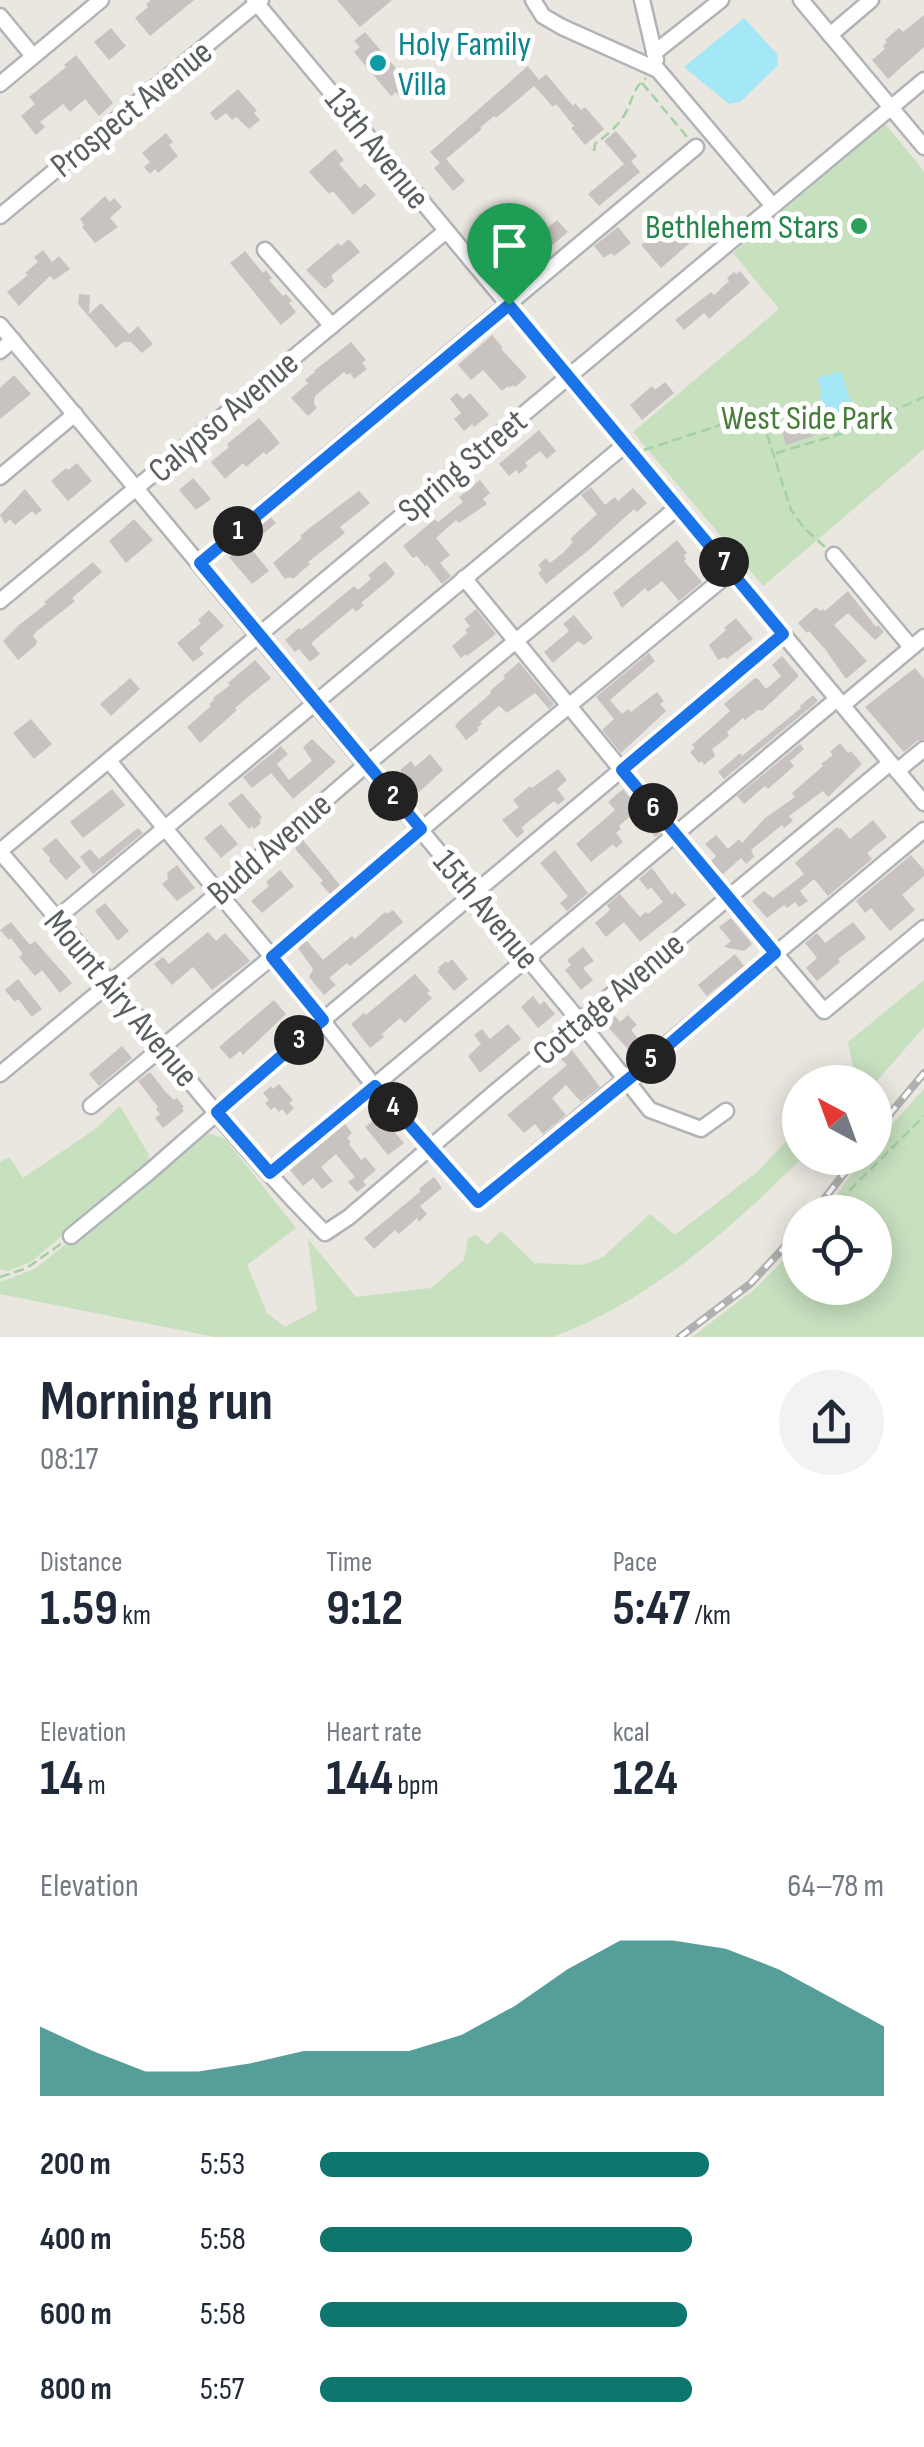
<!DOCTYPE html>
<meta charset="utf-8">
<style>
:root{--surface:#fff;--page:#f2f2f3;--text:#1f2937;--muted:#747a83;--accent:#0f766e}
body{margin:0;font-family:"Sofia Sans Condensed",sans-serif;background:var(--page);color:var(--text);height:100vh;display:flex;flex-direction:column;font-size:38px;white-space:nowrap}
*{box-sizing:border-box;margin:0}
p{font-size:32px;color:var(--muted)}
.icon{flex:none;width:55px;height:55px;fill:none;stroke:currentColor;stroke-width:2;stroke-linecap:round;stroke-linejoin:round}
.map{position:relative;height:1337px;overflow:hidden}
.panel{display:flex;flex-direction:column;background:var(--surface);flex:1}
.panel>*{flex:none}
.needle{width:65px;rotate:319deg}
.tools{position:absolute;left:782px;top:1065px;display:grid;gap:20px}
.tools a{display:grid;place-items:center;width:110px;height:110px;border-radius:50%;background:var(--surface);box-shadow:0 5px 25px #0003;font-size:50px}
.pin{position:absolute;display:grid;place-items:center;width:85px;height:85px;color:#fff;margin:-102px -42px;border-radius:50% 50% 50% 0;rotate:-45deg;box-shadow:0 0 10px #0007}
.pin .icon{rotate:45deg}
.km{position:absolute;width:50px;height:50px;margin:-25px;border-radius:50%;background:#222;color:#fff;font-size:28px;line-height:50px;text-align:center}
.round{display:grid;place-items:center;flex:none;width:105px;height:105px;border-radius:52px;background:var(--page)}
.summary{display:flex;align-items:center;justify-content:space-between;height:170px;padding:0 40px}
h1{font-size:55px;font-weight:700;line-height:75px}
.metrics{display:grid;grid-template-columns:repeat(3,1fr);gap:15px;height:170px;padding:10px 40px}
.metrics div{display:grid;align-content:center}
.metrics b{font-size:50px;font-weight:700}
.metrics small{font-size:28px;font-weight:400}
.metrics p{font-size:28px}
.chart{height:280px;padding:20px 40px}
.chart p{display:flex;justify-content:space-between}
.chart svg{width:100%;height:180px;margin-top:10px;fill:var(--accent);opacity:.7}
ul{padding:0 40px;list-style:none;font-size:32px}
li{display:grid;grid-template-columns:160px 120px 1fr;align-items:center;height:75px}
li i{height:25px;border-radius:12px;background:var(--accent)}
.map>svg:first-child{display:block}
.green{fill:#c7e0be}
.water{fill:#a4e7f6}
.building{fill:#c8c3c0}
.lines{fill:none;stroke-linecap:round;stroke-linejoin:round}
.minor-casing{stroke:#b1b4b7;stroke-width:19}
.path{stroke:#a3d1a4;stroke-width:2.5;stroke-dasharray:10 5;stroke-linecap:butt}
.minor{stroke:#fff;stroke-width:14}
.rail-casing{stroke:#afb0b0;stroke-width:8}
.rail{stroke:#fff;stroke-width:4;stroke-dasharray:11;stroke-linecap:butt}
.route-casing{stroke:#fff;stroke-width:20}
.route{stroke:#1a73e8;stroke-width:12}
.culture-dot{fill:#0f9aa8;stroke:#fff;stroke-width:4}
.leisure-dot{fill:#2e9e5b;stroke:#fff;stroke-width:4}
.labels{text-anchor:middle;stroke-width:10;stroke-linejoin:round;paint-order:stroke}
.culture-label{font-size:35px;fill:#0d838f;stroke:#fff;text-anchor:start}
.street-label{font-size:35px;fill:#595e60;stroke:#fff}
.leisure-label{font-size:35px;fill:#27864d;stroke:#fff;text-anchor:end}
.park-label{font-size:35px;fill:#487d3b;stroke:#fff}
</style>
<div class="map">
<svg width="924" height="1337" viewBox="0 0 924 1337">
<rect width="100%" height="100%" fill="#eae6e0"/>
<g class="green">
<polygon points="885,124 924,171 924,449 763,586 633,432 779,309 733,253"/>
<polygon points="924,980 924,1027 875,1083 844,1082 854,1071 848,1042"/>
<polygon points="924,1089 924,1337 692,1337 755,1289 800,1243 800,1288 875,1288 875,1212 825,1212 863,1158 875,1158 875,1143"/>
<polygon points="120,1106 149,1155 148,1161 31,1262 8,1271 0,1269 0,1162 9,1157 23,1178 94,1130"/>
<path d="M800,1127V1158H802C729,1230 651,1300 553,1337H215L0,1294V1282L35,1269L204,1132L225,1139L296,1228L247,1265L267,1313L285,1327L317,1310L308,1239L356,1297L431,1288L464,1260L468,1238L476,1235L487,1245L501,1231L534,1263L582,1265L603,1257L650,1214L675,1235L757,1172Z"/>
</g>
<g class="water">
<polygon points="744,18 777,54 778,65 740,102 729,104 684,67"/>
<polygon points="841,371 853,409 826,418 819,395 822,394 817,378"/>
</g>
<g class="building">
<polygon points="151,0 194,0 150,36 135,18 148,7 146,4"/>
<polygon points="337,0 392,0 360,27"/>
<polygon points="924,15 924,47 888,79 872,60 885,49 883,46 887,42 885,40 899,28 903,32"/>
<polygon points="111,28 126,46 109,60 94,42"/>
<polygon points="365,32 411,86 399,96 396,92 391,96 354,52 360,47 354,41"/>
<polygon points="76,55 113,103 99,116 85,99 70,112 63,104 40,122 45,127 36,135 21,116 35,104 29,97 66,67 64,65"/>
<polygon points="528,66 539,80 546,74 573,106 575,103 581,110 585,107 604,129 585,145 571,128 574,126 556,104 553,107 534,86 496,118 494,116 480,128 482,129 446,159 465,181 453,191 434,168 440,163 430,152"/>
<polygon points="238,89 257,111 254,113 260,120 249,129 236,117 232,120 226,113 216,121 210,113"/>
<polygon points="616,131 637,156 631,161 640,172 599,206 588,194 624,164 604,141"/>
<polygon points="166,133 173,142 169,145 178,156 158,173 155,169 150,174 144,167 150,162 142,153"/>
<polygon points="335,149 344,160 339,164 360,188 365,183 376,195 353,215 333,191 329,194 309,172"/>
<polygon points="105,196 110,202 114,198 122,207 110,218 118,227 95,243 82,227 84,225 80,219"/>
<polygon points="557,220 568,232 527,266 518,255 511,261 492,238 504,227 523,249"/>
<polygon points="618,227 631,243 614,256 611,253 604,258 594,246"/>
<polygon points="679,227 690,243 661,268 641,245 650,238 655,244 672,230 674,231"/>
<polygon points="349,239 360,252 331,276 334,281 325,289 306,270 338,243 341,246"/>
<polygon points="43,250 52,262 59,256 70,269 54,280 50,276 19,306 7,292 28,275 25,273 38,262 34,257"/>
<polygon points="245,251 263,273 266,270 272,278 269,280 283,296 286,294 292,301 289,303 296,312 281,325 230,263"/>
<polygon points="740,271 750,283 709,319 704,313 684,330 675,320 711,292 714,295 729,281 727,278 734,272 736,274"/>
<polygon points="79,294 90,295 89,314 101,303 129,334 138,326 153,344 142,353 131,342 123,342 116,348 78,304"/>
<polygon points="492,335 503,348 501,349 527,377 515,387 513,385 509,388 508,386 502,391 483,370 471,380 458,365"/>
<polygon points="351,342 366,360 362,363 367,369 354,379 350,373 347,375 344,372 315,396 314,404 317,408 308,416 291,398 308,383 305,380 315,372 314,371"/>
<polygon points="14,375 31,394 0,419 0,388"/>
<polygon points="665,382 674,393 642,420 630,405 652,386 655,390"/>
<polygon points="457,393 463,399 470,393 489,415 474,427 472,424 464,431 454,419 461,413 450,399"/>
<polygon points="808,416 814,436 786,445 780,425"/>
<polygon points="259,418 280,443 266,455 264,452 246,467 243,463 225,479 211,462 229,447 227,444"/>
<polygon points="539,430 556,451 547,459 540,451 525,463 528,466 519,474 516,470 509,476 499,464"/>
<polygon points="77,463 92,481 68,501 51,481 66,468 68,470"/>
<polygon points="193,478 211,499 196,510 179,490"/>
<polygon points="480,480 490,493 483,499 487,504 459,523 456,520 436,538 450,555 440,563 451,576 442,584 427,565 425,566 417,556 413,558 403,546 435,519 438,522 463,502 459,497"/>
<polygon points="591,487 605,505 615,497 618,501 633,488 647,503 637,512 634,509 590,549 546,584 538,573 542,570 538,565 546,558 550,563 564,552 573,542 570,539 597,514 581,495"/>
<polygon points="25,489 42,510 36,515 32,511 15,525 10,519 5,524 0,515"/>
<polygon points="359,491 370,503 340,527 345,533 308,562 310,564 293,579 291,577 285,579 273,563 302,538 300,536 311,527"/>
<polygon points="271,517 276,523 249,546 269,571 252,584 229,557 244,546 241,542"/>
<polygon points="134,519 153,540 126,563 109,541"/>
<polygon points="677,540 687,553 684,555 686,559 684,561 702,582 679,601 662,581 648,592 645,588 622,608 613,593"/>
<polygon points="385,561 395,573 392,577 361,603 364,605 356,612 353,608 311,643 320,654 310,662 299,649 295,652 285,640 299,628 301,630 354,586 358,590 371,579 368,575"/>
<polygon points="93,562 102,572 72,598 75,601 36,632 33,636 37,641 36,645 18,660 3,641 19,625 46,604 44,602"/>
<polygon points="848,591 876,627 878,625 884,632 875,640 848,613 834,625 867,661 846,679 825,649 809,631 807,633 798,623 816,607 820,611 823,609 825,611"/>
<polygon points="476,609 496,634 467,656 466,654 461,658 452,646 467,633 465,630 470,626 464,619"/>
<polygon points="209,610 224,626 199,648 204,654 193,662 177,643 201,623 198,620"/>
<polygon points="574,615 593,638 584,645 578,641 553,663 544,652 569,631 563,624"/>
<polygon points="736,618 753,639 727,659 725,657 718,660 709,645 726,630 724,628"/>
<polygon points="649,653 655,661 610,700 622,714 628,709 631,712 657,692 664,701 660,704 666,711 621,753 602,730 614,719 596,697"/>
<polygon points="782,656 799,676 762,711 758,710 745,720 743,718 727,732 729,736 712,749 715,756 704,765 702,761 699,763 690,752 695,748 692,745 730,711 724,704 755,678 758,679 766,689 781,676 772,665"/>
<polygon points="255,660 271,678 235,708 237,710 200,743 187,727 211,706 209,704 214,700 213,698 230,685 228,683"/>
<polygon points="519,662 554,704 549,709 535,693 507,713 499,706 480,722 482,724 477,728 479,730 466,740 455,726 458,722 491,693 490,691 505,678 503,676"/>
<polygon points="915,668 924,679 924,739 917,741 904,752 865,707"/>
<polygon points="130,678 140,689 111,716 100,704"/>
<polygon points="813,695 818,701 724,779 718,772 740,753 742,756 801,708 800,706"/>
<polygon points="31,719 52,744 34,759 13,733"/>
<polygon points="312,739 336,762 293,799 271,773 252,788 243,777 281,746 288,754 277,764 289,780 312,761 303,747"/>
<polygon points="840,743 848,753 851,751 862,764 828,797 823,791 789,816 793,821 784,828 782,825 751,850 754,857 746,864 741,858 722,875 711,861 716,856 705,844 716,835 728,849 739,839 742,843 765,818 795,797 792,793 823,766 821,764 833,755 830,752"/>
<polygon points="800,744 804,749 790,761 794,766 768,789 765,786 744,804 737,796"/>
<polygon points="430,754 443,770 419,792 400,770 411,761 415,767"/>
<polygon points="558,769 567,780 557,789 565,799 558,805 554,801 522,827 524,832 517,838 502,820 519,807 513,800 530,786 532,788"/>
<polygon points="112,789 125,805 83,838 70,822"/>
<polygon points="623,789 660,833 655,837 635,812 619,826 621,829 616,833 623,842 616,848 613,844 591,862 576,844 615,810 608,802"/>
<polygon points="242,793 262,817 259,820 261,823 254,829 252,826 249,829 228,804"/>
<polygon points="873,820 887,837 867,853 872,859 828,896 814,879 800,891 808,901 799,907 795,902 787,908 784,905 767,918 752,901 764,891 773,898 804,874 795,863 837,827 839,829 841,828 850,839"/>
<polygon points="221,824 238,844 221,858 204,838"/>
<polygon points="138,828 143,833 93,874 80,857 90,849 99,859"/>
<polygon points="56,838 81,867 66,880 49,861 50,858 42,849"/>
<polygon points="303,840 340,885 330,894 320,883 323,881 296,850 295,846"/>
<polygon points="555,850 588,893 567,911 560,903 568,896 540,863"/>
<polygon points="911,855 924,870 924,876 902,895 915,910 890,931 871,908 865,913 856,901"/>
<polygon points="177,865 195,888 177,901 162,884 168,879 167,873"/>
<polygon points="652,868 672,895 675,892 686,905 640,942 624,922 606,937 595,923 610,910 607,905 620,894 640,917 646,912 648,914 663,902 651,887 648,890 639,879"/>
<polygon points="280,870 294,886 262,913 251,901 269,886 266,882"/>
<polygon points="105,903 129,931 118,941 95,911"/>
<polygon points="393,910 403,922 350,966 347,963 329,978 336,985 324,995 309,977 313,969 298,948 307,941 323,960 352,936 355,939 385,912 387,914"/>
<polygon points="731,918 752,944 744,951 724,947 731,941 719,927"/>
<polygon points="11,922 30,945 35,941 72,983 60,993 42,970 35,976 19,957 23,954 11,938 9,940 0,930"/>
<polygon points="853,922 866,938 838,959 840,962 817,981 806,968 817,958 805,943 817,933 825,943"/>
<polygon points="208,932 216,941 225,933 250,961 212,990 193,967 172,985 154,964 163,957 169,964"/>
<polygon points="583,947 594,961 583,968 593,980 581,990 565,970 571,965 567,960"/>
<polygon points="735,954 744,966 707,996 698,985"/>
<polygon points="452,959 468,979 454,991 437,971 440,969 438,968 446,961 448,963"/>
<polygon points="415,974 430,991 427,993 432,998 405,1023 400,1018 382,1034 384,1037 370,1048 351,1024 364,1013 366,1015"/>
<polygon points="18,979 42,1009 32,1017 18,999 15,1002 5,990"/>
<polygon points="533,996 540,1005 544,1001 555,1014 538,1028 521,1007"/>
<polygon points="274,1000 286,1014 243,1055 240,1051 230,1059 219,1047"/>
<polygon points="628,1015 637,1025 631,1030 646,1048 635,1057 606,1025 615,1016 620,1022"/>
<polygon points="508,1024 521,1039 480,1073 468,1056 481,1044 474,1035 482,1029 490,1039"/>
<polygon points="122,1046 132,1058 99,1086 89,1074"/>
<polygon points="572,1050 600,1087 581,1102 566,1085 552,1098 566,1115 543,1134 535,1124 524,1133 507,1115 567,1065 561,1059"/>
<polygon points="150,1072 164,1090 174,1100 177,1098 184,1107 182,1108 184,1111 163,1128 155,1118 160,1114 156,1109 158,1107 138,1081"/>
<polygon points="279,1084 293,1100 289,1103 294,1108 287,1115 282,1109 279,1112 275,1107 271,1110 265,1103 269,1100 263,1093 271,1086 273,1089"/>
<polygon points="375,1119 378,1124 384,1120 404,1143 388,1155 365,1127"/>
<polygon points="345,1124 352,1133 347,1138 351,1142 349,1144 361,1160 365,1157 376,1170 363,1181 366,1185 357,1192 348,1182 355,1177 336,1154 321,1167 333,1181 322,1189 313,1178 303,1186 290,1170"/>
<polygon points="434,1177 442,1188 420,1206 427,1214 419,1222 417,1218 399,1234 395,1230 374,1249 364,1238 421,1191 419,1189"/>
</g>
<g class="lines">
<g class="minor-casing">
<g id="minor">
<polyline points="254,0 924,803"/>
<polyline points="533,0 543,16 562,27 658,70 773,206"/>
<polyline points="642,0 656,60"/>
<polyline points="801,0 924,147"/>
<polyline points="0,16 33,56"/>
<polyline points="830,35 871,0"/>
<polyline points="654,53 721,0"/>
<polyline points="0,84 101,0"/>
<polyline points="0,216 261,0"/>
<polyline points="265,250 332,326"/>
<polyline points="0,325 573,1013 650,1110 701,1129 726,1111"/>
<polyline points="0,351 13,340"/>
<polyline points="0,477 75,414"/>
<polyline points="834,555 911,647"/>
<polyline points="199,563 696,147"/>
<polyline points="464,578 675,835 824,1011 924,928"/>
<polyline points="0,601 446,231"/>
<polyline points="843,705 924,637"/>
<polyline points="109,761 272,957 375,1087 478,1202 924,830"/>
<polyline points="897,771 924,749"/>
<polyline points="0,851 924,80"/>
<path d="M0,852C111,977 207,1114 325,1233L349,1217L495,1092L890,763"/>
<polyline points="56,919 626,444"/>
<polyline points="0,1074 203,906 367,764 678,507"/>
<polyline points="91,1106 272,957 502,761 732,571"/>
<polyline points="270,1173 837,699"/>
<polyline points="71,1236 148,1173 323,1020 783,634"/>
</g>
</g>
<g class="path">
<polyline points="642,83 688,138"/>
<path d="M594,151L595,144C606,136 618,126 625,114C633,100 632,89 646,78"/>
<path d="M644,450L736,420C748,418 757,418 765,428L791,510L804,528L826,548"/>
<polyline points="776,453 844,433 924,397"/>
<polyline points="828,1212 924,1116"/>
<polyline points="0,1277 27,1268 62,1243"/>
</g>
<use href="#minor" class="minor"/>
<g class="rail-casing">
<g id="rail">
<polyline points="875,1132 924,1073"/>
<polyline points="814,1212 856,1158"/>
<polyline points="680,1337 750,1284 800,1230"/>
</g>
</g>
<use href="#rail" class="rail"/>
</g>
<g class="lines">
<g class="route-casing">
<polygon id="route" points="509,305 783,634 622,770 775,953 636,1073 478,1202 375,1086 270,1173 217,1112 323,1020 272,957 421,829 200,563"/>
</g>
<use href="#route" class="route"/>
</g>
<circle class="culture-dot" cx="378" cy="63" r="10"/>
<circle class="leisure-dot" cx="859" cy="226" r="10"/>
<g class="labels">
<g class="culture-label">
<text x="398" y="55">Holy Family<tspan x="398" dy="40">Villa</tspan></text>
</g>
<g class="street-label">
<text transform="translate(131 108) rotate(-39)" y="12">Prospect Avenue</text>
<text transform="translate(378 148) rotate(51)" y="12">13th Avenue</text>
<text transform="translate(223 416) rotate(-40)" y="12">Calypso Avenue</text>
<text transform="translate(462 465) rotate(-40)" y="12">Spring Street</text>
<text transform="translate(269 848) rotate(-41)" y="12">Budd Avenue</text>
<text transform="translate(487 909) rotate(50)" y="12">15th Avenue</text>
<text transform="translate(122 998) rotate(50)" y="12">Mount Airy Avenue</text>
<text transform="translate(608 998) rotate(-40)" y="12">Cottage Avenue</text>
</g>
<g class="leisure-label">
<text x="839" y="238">Bethlehem Stars</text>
</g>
<g class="park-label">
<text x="807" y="429">West Side Park</text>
</g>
</g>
</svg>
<div class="tools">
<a><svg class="needle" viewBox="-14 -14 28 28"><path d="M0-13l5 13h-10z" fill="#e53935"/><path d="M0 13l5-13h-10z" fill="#747a83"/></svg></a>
<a><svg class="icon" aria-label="locate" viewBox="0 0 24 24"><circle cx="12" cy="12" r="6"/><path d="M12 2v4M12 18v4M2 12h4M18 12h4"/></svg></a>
</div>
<div class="pin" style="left:509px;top:305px;background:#1e9e55"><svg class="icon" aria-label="arrive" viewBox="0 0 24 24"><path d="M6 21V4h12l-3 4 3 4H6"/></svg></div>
<b class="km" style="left:238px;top:531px">1</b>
<b class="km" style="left:393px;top:796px">2</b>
<b class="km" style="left:299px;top:1040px">3</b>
<b class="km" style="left:393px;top:1107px">4</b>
<b class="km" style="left:651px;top:1059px">5</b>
<b class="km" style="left:653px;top:808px">6</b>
<b class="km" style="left:724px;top:562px">7</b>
</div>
<section class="panel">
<div class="summary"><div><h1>Morning run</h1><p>08:17</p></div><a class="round"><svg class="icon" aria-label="share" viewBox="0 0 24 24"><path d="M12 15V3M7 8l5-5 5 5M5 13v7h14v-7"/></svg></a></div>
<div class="metrics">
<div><p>Distance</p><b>1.59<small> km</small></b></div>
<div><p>Time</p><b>9:12</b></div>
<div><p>Pace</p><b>5:47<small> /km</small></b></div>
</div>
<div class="metrics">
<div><p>Elevation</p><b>14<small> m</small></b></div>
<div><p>Heart rate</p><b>144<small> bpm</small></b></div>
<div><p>kcal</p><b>124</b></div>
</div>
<div class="chart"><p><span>Elevation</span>64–78 m</p>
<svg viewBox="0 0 160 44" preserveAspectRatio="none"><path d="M0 44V27L10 33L20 38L30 38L40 36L50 33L60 33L70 33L80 29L90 22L100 13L110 6L120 6L130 8L140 13L150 20L160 27V44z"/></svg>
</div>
<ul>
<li><b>200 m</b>5:53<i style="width:69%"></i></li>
<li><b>400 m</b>5:58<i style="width:66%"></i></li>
<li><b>600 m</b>5:58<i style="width:65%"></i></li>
<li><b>800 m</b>5:57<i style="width:66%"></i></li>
</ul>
</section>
